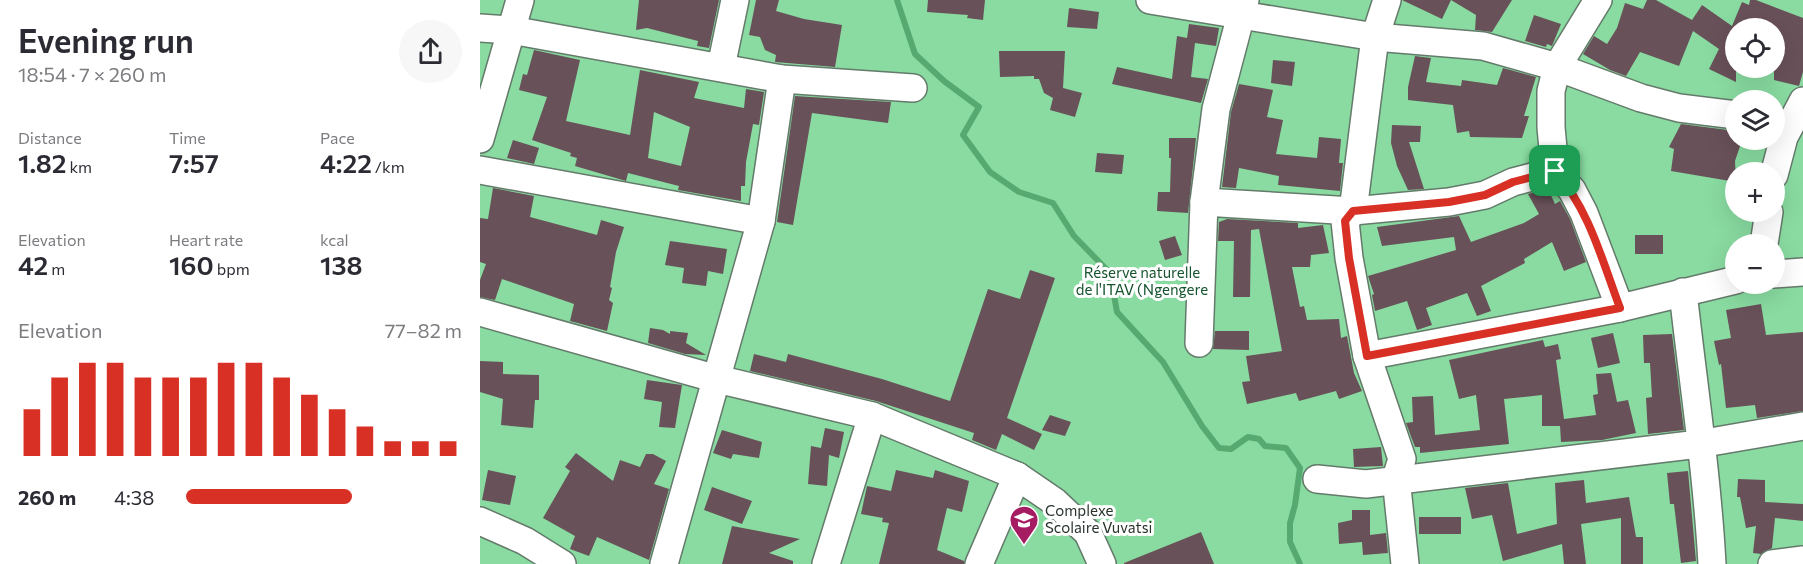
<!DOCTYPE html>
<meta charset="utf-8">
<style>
:root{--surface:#fff;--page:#f7f7f7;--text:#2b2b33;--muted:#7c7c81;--accent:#d93025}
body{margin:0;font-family:Commissioner,sans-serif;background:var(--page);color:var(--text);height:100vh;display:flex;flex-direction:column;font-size:22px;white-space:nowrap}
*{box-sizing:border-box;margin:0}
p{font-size:20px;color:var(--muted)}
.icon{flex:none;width:33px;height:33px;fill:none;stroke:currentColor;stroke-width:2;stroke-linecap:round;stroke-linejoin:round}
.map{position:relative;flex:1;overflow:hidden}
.side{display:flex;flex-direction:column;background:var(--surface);width:480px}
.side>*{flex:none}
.controls{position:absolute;left:1245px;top:18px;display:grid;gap:12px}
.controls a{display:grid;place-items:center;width:60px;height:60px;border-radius:50%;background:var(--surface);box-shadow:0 6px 24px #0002;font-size:30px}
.pin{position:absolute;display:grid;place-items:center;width:51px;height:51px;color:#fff;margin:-26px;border-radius:12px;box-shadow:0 3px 9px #0006}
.round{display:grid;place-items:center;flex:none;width:63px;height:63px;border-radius:32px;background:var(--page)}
.summary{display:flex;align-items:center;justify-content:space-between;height:102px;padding:0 18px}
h1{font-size:33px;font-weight:600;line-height:45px}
.metrics{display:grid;grid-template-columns:repeat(3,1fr);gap:9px;height:102px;padding:6px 18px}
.metrics div{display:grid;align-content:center}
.metrics b{font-size:26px;font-weight:600}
.metrics small{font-size:16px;font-weight:400}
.metrics p{font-size:16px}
.chart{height:168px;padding:12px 18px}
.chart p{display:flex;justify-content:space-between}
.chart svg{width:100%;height:108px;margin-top:6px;stroke:var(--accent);stroke-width:6}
ul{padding:0 18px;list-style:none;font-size:20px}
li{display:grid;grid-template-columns:96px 72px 1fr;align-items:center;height:45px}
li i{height:15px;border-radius:8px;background:var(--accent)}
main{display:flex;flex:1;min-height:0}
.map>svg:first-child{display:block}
.green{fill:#89dba1;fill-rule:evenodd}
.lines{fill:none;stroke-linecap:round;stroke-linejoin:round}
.stream{stroke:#56aa71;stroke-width:6}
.building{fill:#695159;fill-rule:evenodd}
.minor-casing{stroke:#647a6a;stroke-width:30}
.minor{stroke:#fff;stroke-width:27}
.route-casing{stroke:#fff;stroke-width:12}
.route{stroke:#d93025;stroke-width:8}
.labels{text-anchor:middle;stroke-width:6;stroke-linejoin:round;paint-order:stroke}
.park-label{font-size:15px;fill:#16542e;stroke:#fff}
.poi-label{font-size:15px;fill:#29332c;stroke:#fff;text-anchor:start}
</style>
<main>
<section class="side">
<div class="summary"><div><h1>Evening run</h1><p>18:54 · 7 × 260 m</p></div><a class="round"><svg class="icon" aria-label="share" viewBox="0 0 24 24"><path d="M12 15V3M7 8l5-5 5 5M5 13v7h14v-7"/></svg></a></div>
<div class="metrics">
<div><p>Distance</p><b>1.82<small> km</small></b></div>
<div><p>Time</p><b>7:57</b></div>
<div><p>Pace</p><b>4:22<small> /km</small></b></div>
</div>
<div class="metrics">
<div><p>Elevation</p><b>42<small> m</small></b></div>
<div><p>Heart rate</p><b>160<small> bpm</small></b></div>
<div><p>kcal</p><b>138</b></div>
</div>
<div class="chart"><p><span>Elevation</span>77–82 m</p>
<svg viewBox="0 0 160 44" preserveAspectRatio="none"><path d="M5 44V25M15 44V12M25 44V6M35 44V6M45 44V12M55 44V12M65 44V12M75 44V6M85 44V6M95 44V12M105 44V19M115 44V25M125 44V32M135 44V38M145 44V38M155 44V38"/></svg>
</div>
<ul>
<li><b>260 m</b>4:38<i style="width:60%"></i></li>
</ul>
</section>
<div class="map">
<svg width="1323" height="564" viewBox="0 0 1323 564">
<rect width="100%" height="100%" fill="#e3fce9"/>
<path class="green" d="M0,0H1323V564H0ZM1256,28H1294V68H1256ZM1256,100H1294V140H1256ZM1256,172H1294V212H1256ZM1256,244H1294V284H1256Z"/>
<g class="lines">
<polyline class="stream" points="417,0 435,54 464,81 499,107 483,135 510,172 539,192 573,203 594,236 630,273 637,312 683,362 722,426 739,448 751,449 768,437 779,439 785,446 806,448 820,468 815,505 810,523 810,542 820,564"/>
</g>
<g class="building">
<polygon points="159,0 239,0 229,48 217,46 218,41 167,28 156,30"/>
<polygon points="276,0 299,0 296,11 324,19 362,25 355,67 295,62 296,55 285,50 280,37 269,35"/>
<polygon points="448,0 505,0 503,20 487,18 488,15 447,12"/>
<polygon points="922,0 971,0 962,19"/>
<polygon points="971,0 1032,0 1012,32 995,30 996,15"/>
<polygon points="1167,0 1176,0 1212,20 1222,5 1252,26 1262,2 1269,5 1270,0 1276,0 1323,18 1323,72 1319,86 1294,80 1294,28 1256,28 1256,82 1229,69 1239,49 1213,31 1199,66 1160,52 1146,76 1130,70 1103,54 1114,36 1127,44 1137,28 1145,3 1163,9"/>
<polygon points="589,8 619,12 617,29 587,27"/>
<polygon points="1054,15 1081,24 1072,46 1067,44 1066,47 1045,41"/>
<polygon points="709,24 739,28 736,46 715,43 711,77 728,79 721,103 632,84 637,67 692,79 697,36 707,38"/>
<path d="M54,50L100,60L86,121L150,135L160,70L219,82L214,98L264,108L266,89L284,92L279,125L273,124L266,162L265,186H261V201L198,190L199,186L148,173L146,181L95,166L97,158L90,156L91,153L52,140L67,97L39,90L43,74L47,75ZM174,112L210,127L201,166L168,158Z"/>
<polygon points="519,51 585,51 583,88 602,93 595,117 570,110 573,98 564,93 559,79 554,79 554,76 520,77"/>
<polygon points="935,56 951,58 946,82 981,86 982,80 1017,85 1023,68 1056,77 1044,116 1049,116 1042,138 990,137 989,131 977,133 973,105 928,100 928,87"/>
<polygon points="793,60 815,62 812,86 791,83"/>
<polygon points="759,84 793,90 787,117 803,120 796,154 837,158 839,137 861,139 859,163 863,163 860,191 798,185 799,176 759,168 756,188 742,187 751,112"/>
<polygon points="315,96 411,102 408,123 332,113 313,225 297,222"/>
<polygon points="1201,124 1256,131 1255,141 1261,143 1255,161 1256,182 1191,171 1194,149 1189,147"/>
<polygon points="912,125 941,126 940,142 929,142 944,189 928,190 917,166 911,143"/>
<polygon points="689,138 716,138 708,213 677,211 678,192 690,192 691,158 689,158"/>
<polygon points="33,140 59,148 54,164 27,158"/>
<polygon points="617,153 644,155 642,174 615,172"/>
<polygon points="13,188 54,196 50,217 117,235 121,220 144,227 136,252 130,287 132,288 129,300 133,303 127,331 90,321 94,304 22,279 15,300 0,297 0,280 6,264 0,262 0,218 8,219"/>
<polygon points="1068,189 1075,204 1080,201 1090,219 1106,262 1084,271 1072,242 1044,259 1045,263 1001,286 1011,311 997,316 987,293 946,308 952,325 937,330 927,301 895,311 892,295 894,294 888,276 976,250 974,237 902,246 897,227 979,216 991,242 1044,223 1059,214 1048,194"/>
<polygon points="747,219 818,223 818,228 843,225 849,253 831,255 830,267 812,267 820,307 824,306 827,320 859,319 861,338 867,336 874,373 882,391 859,399 856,391 819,401 816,393 767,404 762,382 770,381 766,356 802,351 779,229 771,230 770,297 753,297 754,241 738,241 739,222"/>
<rect x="1155" y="235" width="28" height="19"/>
<polygon points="695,236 702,255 685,260 679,241"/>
<polygon points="190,241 247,249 243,274 228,271 226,286 202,283 204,268 185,265"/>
<polygon points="550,270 575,278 527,418 562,434 554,450 522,434 516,450 492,440 494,433 396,401 270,371 274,354 306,362 308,354 402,379 470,401 508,289 540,299"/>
<polygon points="1281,304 1286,335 1323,332 1323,411 1277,418 1275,405 1246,408 1241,364 1239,365 1234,341 1251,338 1246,310"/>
<polygon points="170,328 183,330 190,334 190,331 208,333 206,343 226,355 205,354 168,343"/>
<polygon points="735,331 769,331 769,350 733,349"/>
<polygon points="1133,333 1140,363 1118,368 1111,338"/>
<polygon points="1192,334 1204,430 1168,434 1166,398 1172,397 1170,363 1164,363 1163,335"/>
<polygon points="1063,340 1065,347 1078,344 1081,359 1076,360 1084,419 1116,415 1113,395 1118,394 1116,374 1131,373 1137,402 1148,400 1156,433 1122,440 1081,442 1080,426 1062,426 1062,395 1024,399 1029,444 940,453 940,447 935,447 926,423 933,422 932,397 953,396 955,435 1000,430 996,395 979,399 969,360"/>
<polygon points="0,361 23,362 23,374 59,375 59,400 55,400 53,428 21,425 23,399 0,392"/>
<polygon points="167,380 202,385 195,428 179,427 182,402 164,399"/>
<polygon points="570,415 591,422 585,436 562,430"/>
<polygon points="345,428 364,432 359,458 349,455 347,486 328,484 331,446 341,448"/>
<polygon points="242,430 282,442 279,458 253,454 251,459 233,453"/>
<polygon points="901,447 903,466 874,467 873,449"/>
<polygon points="96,453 133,481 140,460 160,467 166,454 173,454 186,461 174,484 189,489 169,560 117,537 109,556 90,549 95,536 63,518 90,471 85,467"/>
<polygon points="8,470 36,476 30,505 2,500"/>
<polygon points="416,470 453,478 455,470 489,481 482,512 467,508 457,550 484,561 484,564 399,564 409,523 402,522 403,518 381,514 387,486 411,491"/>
<polygon points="1208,471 1216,561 1201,563 1194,504 1190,504 1187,473"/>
<polygon points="1258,479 1285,480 1285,502 1323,504 1323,521 1295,518 1292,548 1281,554 1273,553 1276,526 1266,528 1260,497 1257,497"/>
<polygon points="1104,480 1106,503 1149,497 1156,537 1163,537 1163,564 1141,564 1141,518 1101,524 1106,564 1084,564 1082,544 1023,561 1012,515 992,519 985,488 1028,483 1037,534 1077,524 1075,483"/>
<polygon points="232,487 272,501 262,524 224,510"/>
<polygon points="872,510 890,510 890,535 906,533 908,553 883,555 882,542 859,544 858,523 872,520"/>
<rect x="939" y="517" width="42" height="17"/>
<polygon points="252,526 320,539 289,553 313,561 313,564 242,564"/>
<polygon points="721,532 734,564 644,564 644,563"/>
</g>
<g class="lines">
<g class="minor-casing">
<g id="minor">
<polyline points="670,0 895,37 1003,46 1077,67 1161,98 1199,108 1256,115"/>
<polyline points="907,0 895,37 873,211 865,221 869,258 887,356 922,459 916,478 925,564"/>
<polyline points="1118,0 1077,67 1071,91 1071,127 1075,171 1092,190 1104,213 1140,308"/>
<polyline points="0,28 31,30 302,79 433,88"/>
<polyline points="241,67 255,0"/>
<polyline points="0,139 40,0"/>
<polyline points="0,170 281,221"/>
<polyline points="1294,175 1304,137 1323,101"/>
<polyline points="724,202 873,211 969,202 1005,195 1033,182 1075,171"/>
<polyline points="1284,244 1289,212"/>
<polyline points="1294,274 1323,272"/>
<path d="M1203,292C1213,382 1227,473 1232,564"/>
<polyline points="0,312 237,379 392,416 537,476 575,502 608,533 622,564"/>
<polyline points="719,343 724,202 736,109 765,0"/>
<polyline points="887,356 1140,308 1256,280"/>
<polyline points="837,479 886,484 1219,444 1323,426"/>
<polyline points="0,521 45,541 82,564"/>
<polyline points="184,564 281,221 302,79"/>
<polyline points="346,564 392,416"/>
<polyline points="499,564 537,476"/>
<polyline points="1292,564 1323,560"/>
</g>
</g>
<use href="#minor" class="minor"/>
</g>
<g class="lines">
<g class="route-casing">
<path id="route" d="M1075,171C1109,209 1122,260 1140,308L887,356L869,258L865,221L873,211L969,202L1005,195L1033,182Z"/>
</g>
<use href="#route" class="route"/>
</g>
<defs>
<g id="school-pin" transform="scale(1.5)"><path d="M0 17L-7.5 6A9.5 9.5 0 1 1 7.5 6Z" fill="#a61c62" stroke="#fff"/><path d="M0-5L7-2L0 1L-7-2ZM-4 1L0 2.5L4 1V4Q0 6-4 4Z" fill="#fff"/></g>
</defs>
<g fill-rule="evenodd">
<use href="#school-pin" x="544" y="520"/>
</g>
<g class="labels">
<g class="park-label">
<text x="662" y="278">Réserve naturelle<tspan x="662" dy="17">de l'ITAV (Ngengere</tspan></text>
</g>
<g class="poi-label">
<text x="565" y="516">Complexe<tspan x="565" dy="17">Scolaire Vuvatsi</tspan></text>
</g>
</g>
</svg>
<div class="controls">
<a><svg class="icon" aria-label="locate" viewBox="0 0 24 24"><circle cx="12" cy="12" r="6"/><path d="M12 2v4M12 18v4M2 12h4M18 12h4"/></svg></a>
<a><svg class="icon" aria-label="layers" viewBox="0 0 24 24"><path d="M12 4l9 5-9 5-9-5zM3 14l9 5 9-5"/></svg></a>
<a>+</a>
<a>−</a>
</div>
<div class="pin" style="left:1075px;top:171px;background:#1e9e55"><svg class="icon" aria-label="arrive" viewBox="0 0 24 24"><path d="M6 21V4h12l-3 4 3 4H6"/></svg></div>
</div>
</main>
